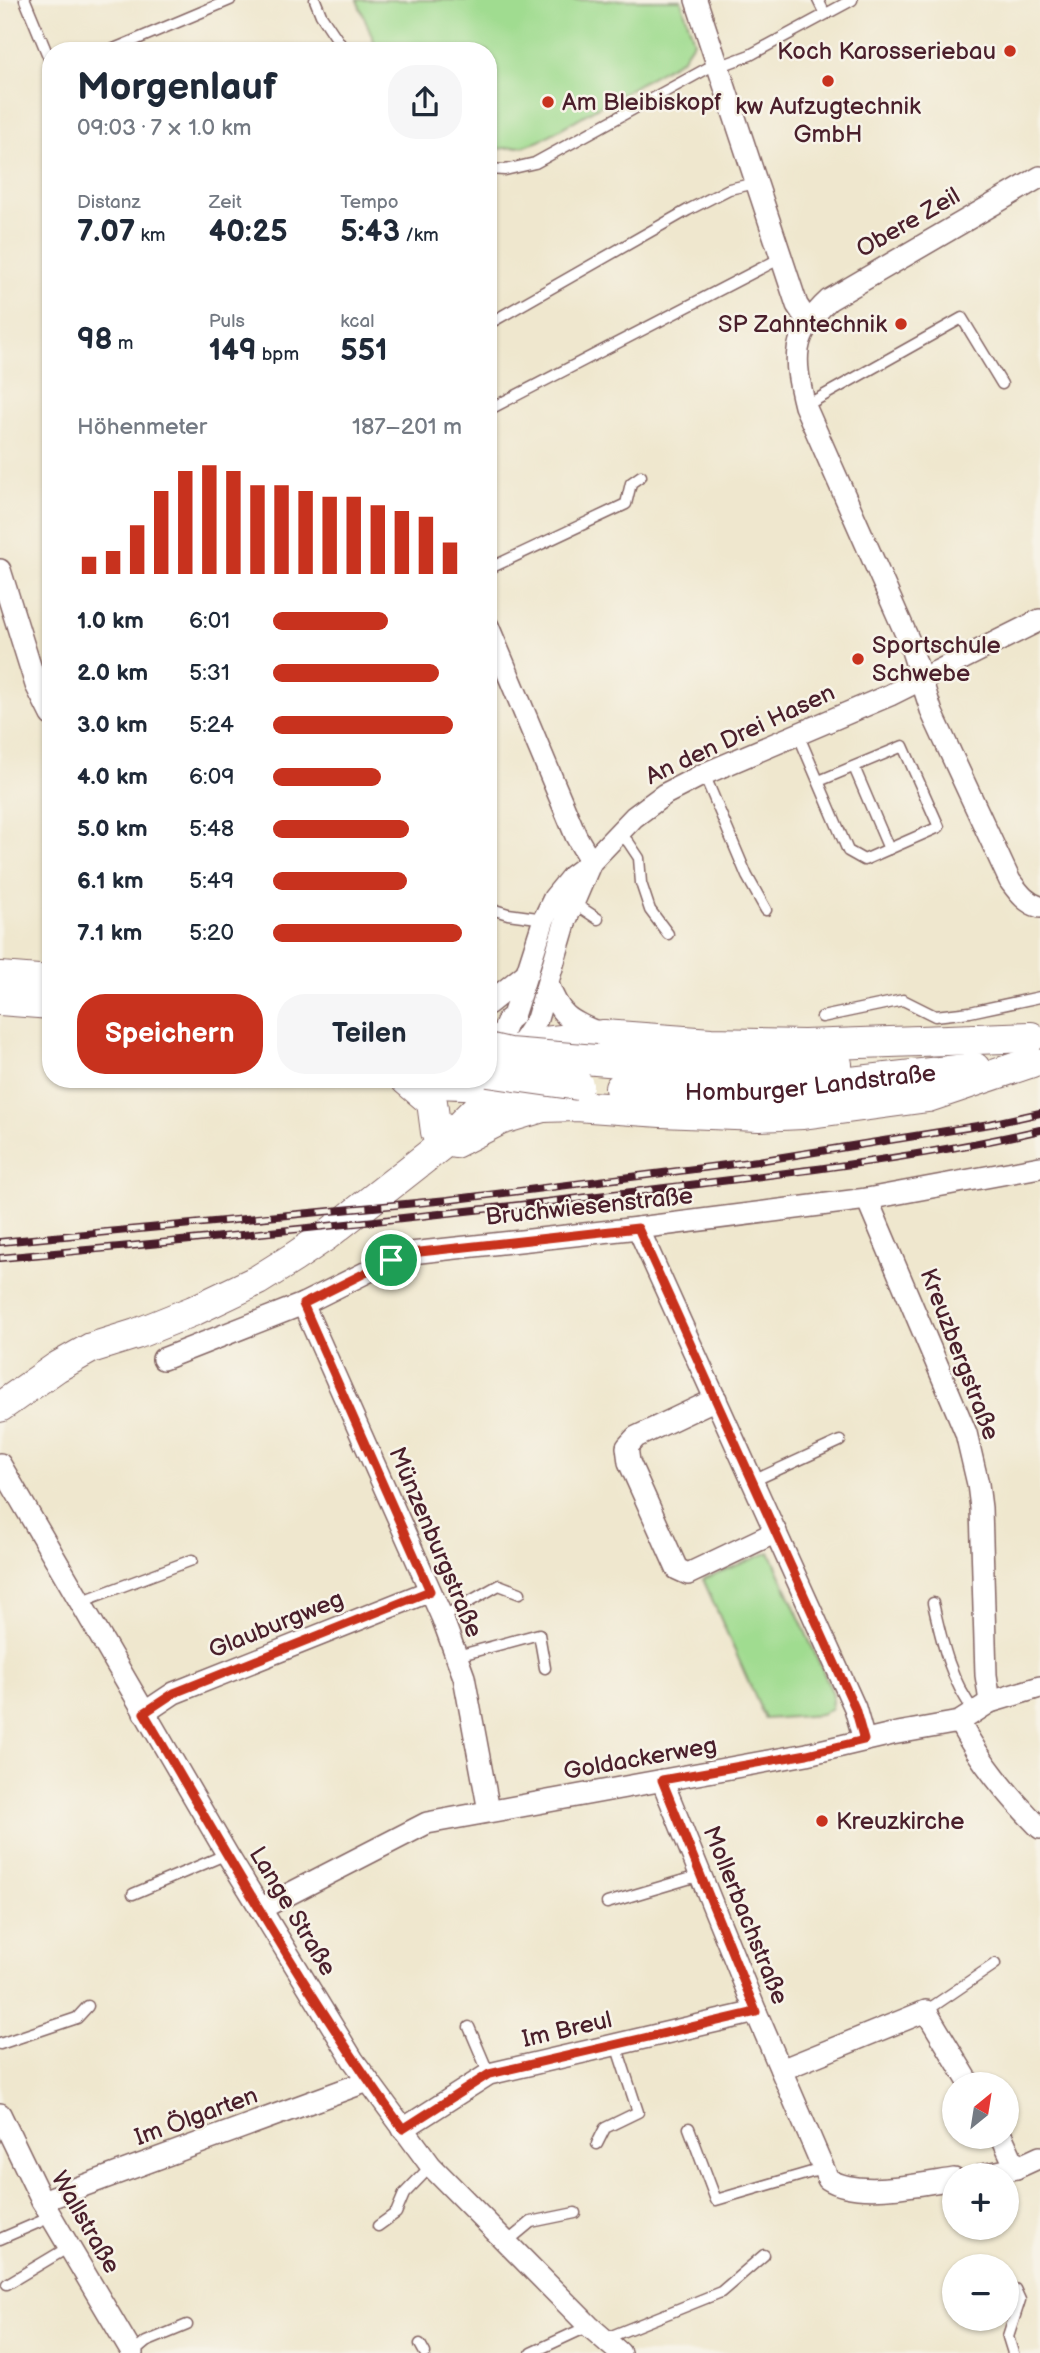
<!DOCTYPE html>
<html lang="de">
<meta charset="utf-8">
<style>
:root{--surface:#fff;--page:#f6f6f7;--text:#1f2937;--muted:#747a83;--accent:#c8321e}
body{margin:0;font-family:"Balsamiq Sans",sans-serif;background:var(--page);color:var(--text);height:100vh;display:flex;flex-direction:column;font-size:26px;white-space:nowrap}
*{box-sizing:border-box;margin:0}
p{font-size:23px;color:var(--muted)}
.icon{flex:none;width:38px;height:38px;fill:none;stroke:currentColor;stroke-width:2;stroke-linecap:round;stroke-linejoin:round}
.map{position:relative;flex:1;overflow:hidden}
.side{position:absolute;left:42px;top:42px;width:455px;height:1046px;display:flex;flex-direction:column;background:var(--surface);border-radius:28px;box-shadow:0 2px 5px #0004}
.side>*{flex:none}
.needle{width:46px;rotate:30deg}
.fabs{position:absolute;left:942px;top:2072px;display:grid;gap:14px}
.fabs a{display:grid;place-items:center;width:77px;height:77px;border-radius:50%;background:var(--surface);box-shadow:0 2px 5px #0004;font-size:35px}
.pin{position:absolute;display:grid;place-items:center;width:60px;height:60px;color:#fff;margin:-30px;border:4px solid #fff;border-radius:50%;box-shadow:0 2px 7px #0007}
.round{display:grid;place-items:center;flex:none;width:74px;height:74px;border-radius:28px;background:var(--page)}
.headline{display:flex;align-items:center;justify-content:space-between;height:119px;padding:0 35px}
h1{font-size:38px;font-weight:700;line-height:52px}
.figures{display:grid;grid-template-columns:repeat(3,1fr);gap:10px;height:119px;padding:7px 35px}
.figures div{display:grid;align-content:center}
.figures b{font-size:30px;font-weight:700}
.figures small{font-size:19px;font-weight:400}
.figures p{font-size:19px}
.chart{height:196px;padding:14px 35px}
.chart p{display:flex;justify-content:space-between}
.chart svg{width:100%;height:126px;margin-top:7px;stroke:var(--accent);stroke-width:6}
.action{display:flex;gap:14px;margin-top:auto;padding:14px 35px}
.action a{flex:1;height:80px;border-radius:28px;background:var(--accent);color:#fff;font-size:28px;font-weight:700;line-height:80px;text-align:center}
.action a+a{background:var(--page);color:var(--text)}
ul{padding:0 35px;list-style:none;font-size:23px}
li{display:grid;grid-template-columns:112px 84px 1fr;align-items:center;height:52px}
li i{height:18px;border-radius:9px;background:var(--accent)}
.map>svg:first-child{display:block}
.green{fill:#a0dc90;stroke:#757e5e;stroke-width:2}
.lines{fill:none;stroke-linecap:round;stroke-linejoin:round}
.lane-casing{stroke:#846564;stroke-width:13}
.street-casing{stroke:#846564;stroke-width:24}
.secondary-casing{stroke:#846564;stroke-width:32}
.lane{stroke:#fff;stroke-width:10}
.street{stroke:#fff;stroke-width:21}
.secondary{stroke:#fff;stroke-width:30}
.rail-casing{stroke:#4a1f2b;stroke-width:8}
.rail{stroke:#f7f3e8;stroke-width:5;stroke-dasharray:16;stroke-linecap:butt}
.secondary-bridge-casing{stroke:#846564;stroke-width:32;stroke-linecap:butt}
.secondary-bridge{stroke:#fff;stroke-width:30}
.route-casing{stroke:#fff;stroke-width:14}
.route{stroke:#c8321e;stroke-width:9}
.poi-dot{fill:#c8321e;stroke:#f7f3e8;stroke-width:2.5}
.labels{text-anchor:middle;stroke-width:5;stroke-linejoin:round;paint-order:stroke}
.poi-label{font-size:24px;fill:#4a1f2b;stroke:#f7f3e8;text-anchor:start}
.street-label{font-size:24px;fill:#4a1f2b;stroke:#f7f3e8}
</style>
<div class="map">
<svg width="1040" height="2353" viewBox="0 0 1040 2353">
<rect width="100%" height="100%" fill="#f7f3e8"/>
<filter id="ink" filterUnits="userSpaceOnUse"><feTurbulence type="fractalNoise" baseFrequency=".0143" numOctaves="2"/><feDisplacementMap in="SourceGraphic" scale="14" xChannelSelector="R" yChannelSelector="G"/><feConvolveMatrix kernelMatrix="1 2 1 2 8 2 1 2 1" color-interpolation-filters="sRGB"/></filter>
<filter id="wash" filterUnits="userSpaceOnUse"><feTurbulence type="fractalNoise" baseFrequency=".00686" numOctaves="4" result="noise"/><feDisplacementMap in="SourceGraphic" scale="28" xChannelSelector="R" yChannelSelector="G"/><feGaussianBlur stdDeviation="1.57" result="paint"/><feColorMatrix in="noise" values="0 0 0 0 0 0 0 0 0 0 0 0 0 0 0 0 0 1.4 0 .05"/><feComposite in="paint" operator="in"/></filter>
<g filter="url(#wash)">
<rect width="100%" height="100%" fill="#efe7ce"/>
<g class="green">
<polygon points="357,0 681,0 694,41 682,59 539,141 525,146 488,150 488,51 378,51"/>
<polygon points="770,1552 833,1694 831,1708 821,1715 765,1719 703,1579"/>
</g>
</g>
<g filter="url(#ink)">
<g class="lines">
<g class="lane-casing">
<g id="lane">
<polyline points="25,0 51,63"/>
<polyline points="315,0 321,15 345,51"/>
<polyline points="818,0 825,14"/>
<polyline points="109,51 230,0"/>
<polyline points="718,67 750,55 852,0"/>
<polyline points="488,169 505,170 535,163 717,63"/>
<polyline points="488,324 688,210 729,189 756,183"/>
<polyline points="805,406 962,318 1002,384"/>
<polyline points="488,410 781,258"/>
<polyline points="488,569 626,504 631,483 641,476"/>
<polyline points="798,734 848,851 864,860 939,827 903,746 819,781"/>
<polyline points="854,767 889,849"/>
<polyline points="704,774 747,876 766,910"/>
<polyline points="619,832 629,843 639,858 641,883 650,910 668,934"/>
<polyline points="569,904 583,909 598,919"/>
<polyline points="488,908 508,914 545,919"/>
<polyline points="822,1017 903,1000 935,1016 970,1012 1040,997"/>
<polyline points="753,1481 840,1441"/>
<polyline points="80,1602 192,1560"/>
<path d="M933,1603C942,1642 950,1680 975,1712"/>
<polyline points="442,1617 499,1585 520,1593"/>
<polyline points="457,1656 539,1634 545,1668"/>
<polyline points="133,1894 227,1854"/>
<polyline points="607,1903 701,1875"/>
<polyline points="926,2011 995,1964"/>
<polyline points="469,2027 489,2074"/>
<polyline points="0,2044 77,2018 88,2006"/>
<polyline points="689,2128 716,2200 822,2169"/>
<polyline points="597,2144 605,2128 638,2112 616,2045"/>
<polyline points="378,2226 396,2213 404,2194 431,2166"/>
<polyline points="0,2239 51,2217"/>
<polyline points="507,2242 531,2222 575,2213"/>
<polyline points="7,2284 69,2247"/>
<polyline points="604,2339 721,2292 764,2255"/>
<polyline points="420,2344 425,2353"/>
<polyline points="133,2353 146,2342 187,2325"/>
<polyline points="531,2353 589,2326"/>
<polyline points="1013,2353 1008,2337 1020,2300 1015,2289"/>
</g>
</g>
<g class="street-casing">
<g id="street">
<polyline points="696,0 797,305 807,320"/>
<path d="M1040,177L829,300C791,335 793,358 805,406L909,641L932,713L1010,881C1019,893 1026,903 1040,907"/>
<polyline points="0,570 36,685 51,715"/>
<polyline points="488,626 576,836 591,862"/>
<path d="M548,984C559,1015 569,1021 599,1033"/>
<polyline points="488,1004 528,972"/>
<polyline points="516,1051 537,1019 566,920 590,864"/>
<polyline points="491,1060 508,1020 513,1016 544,919 554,898 572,876 591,862 634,817 665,794 704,774 890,695 1040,620"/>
<polyline points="867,1199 966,1433 978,1484 981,1508 986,1675 990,1702"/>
<polyline points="638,1228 855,1708 864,1740"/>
<polyline points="303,1304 442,1617 464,1677 489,1811"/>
<polyline points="163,1359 303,1304 391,1260 411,1253 638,1228 867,1199 1040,1167"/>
<polyline points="716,1399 636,1437 627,1447 629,1462 677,1569 688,1574 776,1532"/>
<polyline points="0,1464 227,1854 353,2060 431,2166 589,2326 620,2353"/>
<polyline points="144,1713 174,1693 430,1591"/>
<path d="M959,1722C981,1763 1008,1795 1040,1828"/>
<path d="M662,1780L756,2012L828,2179C857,2198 920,2184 954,2179"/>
<polyline points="260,1909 427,1823 807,1754 892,1734 959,1722 990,1702 1040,1687"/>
<polyline points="781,2070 926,2011 970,2084"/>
<polyline points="0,2114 42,2201 132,2353"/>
<polyline points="403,2129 489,2074 756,2012"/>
<polyline points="1002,2137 1016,2168"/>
<polyline points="983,2175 1016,2168 1040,2157"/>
<polyline points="42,2201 368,2081"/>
</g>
</g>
<g class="secondary-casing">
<g id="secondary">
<polyline points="0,977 51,981"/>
<polyline points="0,1000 51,1004"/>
<polyline points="512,1051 536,1043 604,1035 711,1043 804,1045 1031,1037"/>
<path d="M596,1060C676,1067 756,1072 837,1064"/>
<polyline points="492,1066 498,1082 511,1096 543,1107 576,1106 661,1112 759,1116 803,1114 928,1097 1032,1062"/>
<polyline points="406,1080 432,1102 436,1132"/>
<path d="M407,1080C438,1082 468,1087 498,1082"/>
<path id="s1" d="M620,1088L664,1092H762L975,1068"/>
<polyline points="455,1143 500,1120 543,1107"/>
<polyline points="0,1407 57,1367 91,1348 136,1334 193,1311 258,1280 293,1258 327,1235 439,1147 486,1099 498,1082"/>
</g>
</g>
<use href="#lane" class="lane"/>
<use href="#street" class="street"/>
<use href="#secondary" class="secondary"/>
<g class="rail-casing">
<g id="rail">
<polyline points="0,1242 448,1200 758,1161 990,1124 1040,1113"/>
<path d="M0,1258C211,1239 422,1217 632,1192C768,1175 906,1161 1040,1130"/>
</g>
</g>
<use href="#rail" class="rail"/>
<g class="secondary-bridge-casing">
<g id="secondary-bridge">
<polyline points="488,1048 509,1053 596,1060"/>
<polyline points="488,1072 578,1085"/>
</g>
</g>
<use href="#secondary-bridge" class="secondary-bridge"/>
</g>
</g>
<g class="lines" filter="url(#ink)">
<g class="route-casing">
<path id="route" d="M638,1228L855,1708L864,1740L807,1754L662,1780L756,2012L489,2074L403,2129C307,1997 227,1854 144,1713L174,1693L430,1591L303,1304L391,1260L411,1253Z"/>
</g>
<use href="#route" class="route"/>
</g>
<g class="poi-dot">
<circle cx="1010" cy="51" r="7"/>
<circle cx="828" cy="81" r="7"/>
<circle cx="548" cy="102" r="7"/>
<circle cx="901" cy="324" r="7"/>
<circle cx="858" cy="659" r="7"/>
<circle cx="822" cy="1821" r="7"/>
</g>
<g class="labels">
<g class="poi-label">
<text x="996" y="59" text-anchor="end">Koch Karosseriebau</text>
<text x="562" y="110">Am Bleibiskopf</text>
<text x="828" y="114" text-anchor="middle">kw Aufzugtechnik<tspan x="828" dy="28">GmbH</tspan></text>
<text x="887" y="332" text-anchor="end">SP Zahntechnik</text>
<text x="872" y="653">Sportschule<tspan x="872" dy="28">Schwebe</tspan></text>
<text x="836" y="1829">Kreuzkirche</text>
</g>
<g class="street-label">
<text transform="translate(908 222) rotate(-30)" y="8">Obere Zeil</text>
<text transform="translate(740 734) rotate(-25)" y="8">An den Drei Hasen</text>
<text dy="8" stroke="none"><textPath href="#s1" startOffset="191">Homburger Landstraße</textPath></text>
<text transform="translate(589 1206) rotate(-6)" y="8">Bruchwiesenstraße</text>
<text transform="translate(960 1354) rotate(69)" y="8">Kreuzbergstraße</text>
<text transform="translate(436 1542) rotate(67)" y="8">Münzenburgstraße</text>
<text transform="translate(276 1624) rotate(-22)" y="8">Glauburgweg</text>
<text transform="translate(640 1758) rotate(-10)" y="8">Goldackerweg</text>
<text transform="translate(293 1911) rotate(59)" y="8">Lange Straße</text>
<text transform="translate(746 1915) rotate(68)" y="8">Mollerbachstraße</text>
<text transform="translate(567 2029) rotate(-13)" y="8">Im Breul</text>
<text transform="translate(196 2116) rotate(-20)" y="8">Im Ölgarten</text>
<text transform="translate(86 2222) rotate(60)" y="8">Wallstraße</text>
</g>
</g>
</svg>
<div class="fabs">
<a><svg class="needle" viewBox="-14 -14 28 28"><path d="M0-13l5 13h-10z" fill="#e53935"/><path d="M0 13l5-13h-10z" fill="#747a83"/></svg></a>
<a>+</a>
<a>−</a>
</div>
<div class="pin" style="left:391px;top:1260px;background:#1e9e55"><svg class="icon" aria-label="arrive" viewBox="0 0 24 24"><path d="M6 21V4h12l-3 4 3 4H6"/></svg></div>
<section class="side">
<div class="headline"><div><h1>Morgenlauf</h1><p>09:03 · 7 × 1.0 km</p></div><a class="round"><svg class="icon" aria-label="share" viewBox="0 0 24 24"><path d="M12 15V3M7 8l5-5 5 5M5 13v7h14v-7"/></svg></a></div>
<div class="figures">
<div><p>Distanz</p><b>7.07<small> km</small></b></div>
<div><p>Zeit</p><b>40:25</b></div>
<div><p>Tempo</p><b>5:43<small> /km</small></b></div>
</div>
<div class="figures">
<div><b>98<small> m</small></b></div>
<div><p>Puls</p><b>149<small> bpm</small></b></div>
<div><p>kcal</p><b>551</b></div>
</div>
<div class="chart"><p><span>Höhenmeter</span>187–201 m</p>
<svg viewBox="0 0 160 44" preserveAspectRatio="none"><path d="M5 44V38M15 44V36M25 44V27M35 44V15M45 44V8M55 44V6M65 44V8M75 44V13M85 44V13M95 44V15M105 44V17M115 44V17M125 44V20M135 44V22M145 44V24M155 44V33"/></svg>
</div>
<ul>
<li><b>1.0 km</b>6:01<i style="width:61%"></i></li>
<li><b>2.0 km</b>5:31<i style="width:88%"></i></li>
<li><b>3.0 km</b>5:24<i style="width:95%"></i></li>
<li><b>4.0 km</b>6:09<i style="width:57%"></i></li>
<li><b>5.0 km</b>5:48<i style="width:72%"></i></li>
<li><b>6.1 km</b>5:49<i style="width:71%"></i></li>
<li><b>7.1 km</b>5:20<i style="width:100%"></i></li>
</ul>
<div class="action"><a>Speichern</a><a>Teilen</a></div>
</section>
</div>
